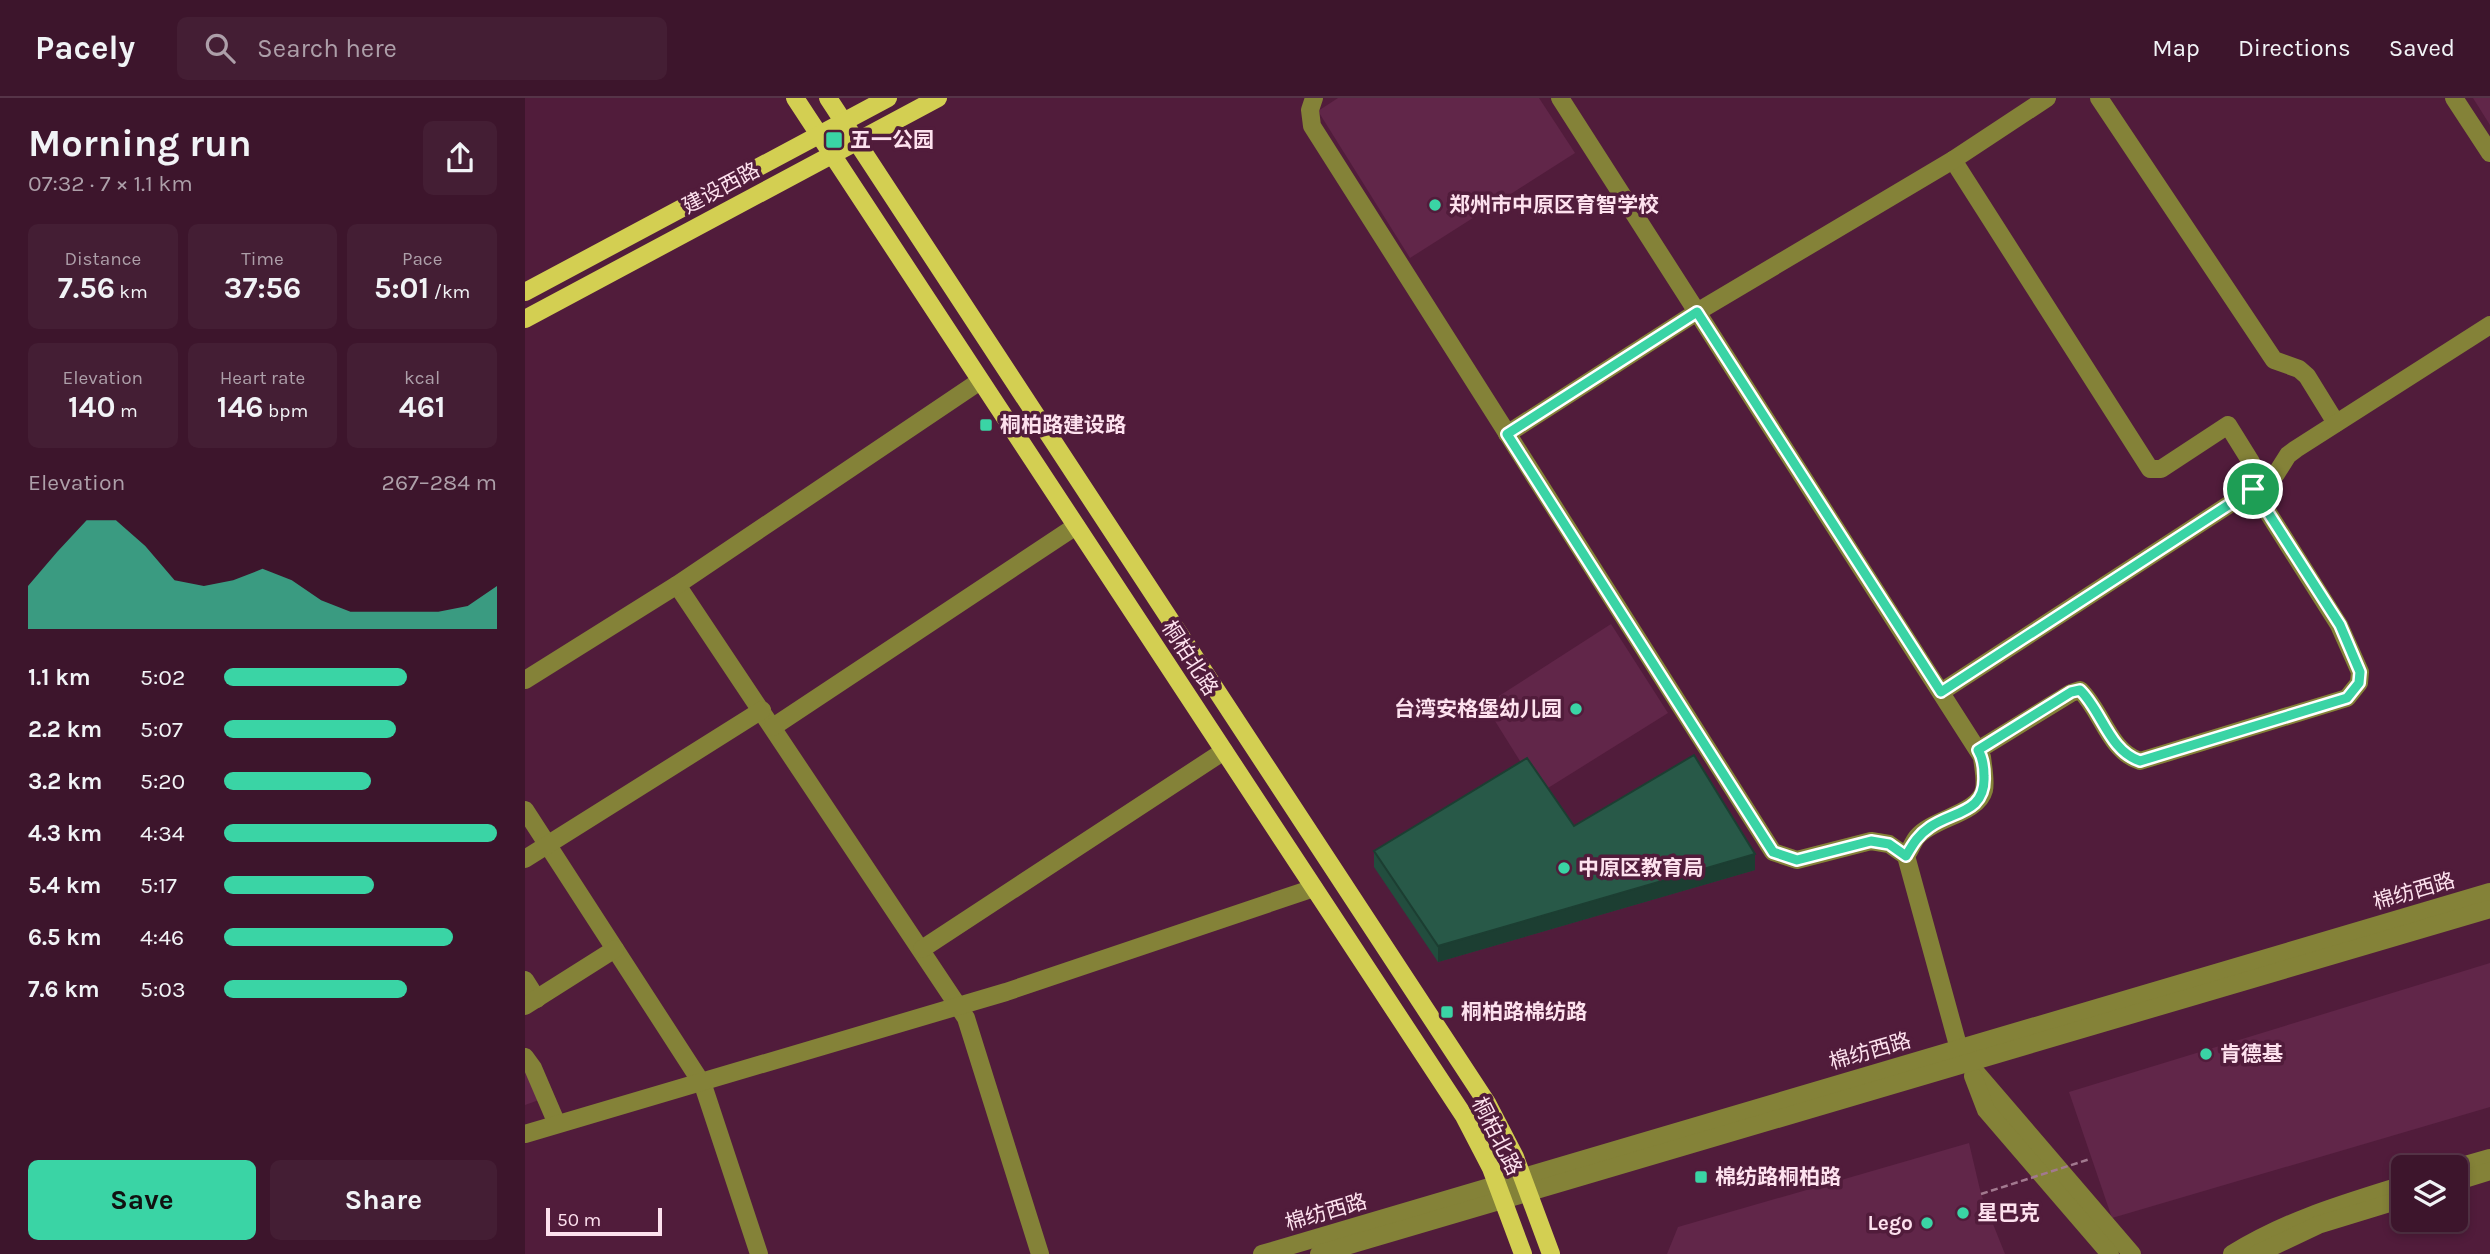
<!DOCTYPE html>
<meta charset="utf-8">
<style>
:root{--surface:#3d152c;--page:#441e34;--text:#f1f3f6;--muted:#ad9fa9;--line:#563448;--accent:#3ad4a5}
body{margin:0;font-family:Karla,"Noto Sans SC",sans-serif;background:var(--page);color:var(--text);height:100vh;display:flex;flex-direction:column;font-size:26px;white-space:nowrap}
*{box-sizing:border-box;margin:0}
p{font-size:23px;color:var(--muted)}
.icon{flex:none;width:38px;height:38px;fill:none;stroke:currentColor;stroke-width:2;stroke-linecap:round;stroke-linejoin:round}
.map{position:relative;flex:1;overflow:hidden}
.panel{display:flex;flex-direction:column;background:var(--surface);width:525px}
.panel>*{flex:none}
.fabs{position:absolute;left:1866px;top:1057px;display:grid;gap:14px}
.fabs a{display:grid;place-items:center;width:77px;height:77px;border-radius:10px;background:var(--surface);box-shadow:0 4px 10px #0003,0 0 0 2px var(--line);font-size:35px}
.scale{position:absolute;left:21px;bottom:18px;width:116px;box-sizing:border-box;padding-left:7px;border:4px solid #fde1ee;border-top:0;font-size:19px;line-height:24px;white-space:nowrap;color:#fde1ee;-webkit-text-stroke:5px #511c3b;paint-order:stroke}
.pin{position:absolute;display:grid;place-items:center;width:60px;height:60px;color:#fff;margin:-30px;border:4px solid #fff;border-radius:50%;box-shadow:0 2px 7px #0007}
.round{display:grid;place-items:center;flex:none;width:74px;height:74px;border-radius:10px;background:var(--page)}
.head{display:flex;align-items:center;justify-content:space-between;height:119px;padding:0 28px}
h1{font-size:38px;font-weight:700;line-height:52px}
.stats{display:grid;grid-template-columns:repeat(3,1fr);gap:10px;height:119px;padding:7px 28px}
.stats div{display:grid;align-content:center;border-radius:10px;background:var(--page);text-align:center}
.stats b{font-size:30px;font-weight:700}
.stats small{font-size:19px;font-weight:400}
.stats p{font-size:19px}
.chart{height:196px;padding:14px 28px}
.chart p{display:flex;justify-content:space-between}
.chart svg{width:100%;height:126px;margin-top:7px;fill:var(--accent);opacity:.7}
.primary-button{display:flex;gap:14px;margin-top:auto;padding:14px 28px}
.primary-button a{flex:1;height:80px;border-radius:10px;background:var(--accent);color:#111;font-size:28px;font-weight:700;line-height:80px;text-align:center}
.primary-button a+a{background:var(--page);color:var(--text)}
ul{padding:0 28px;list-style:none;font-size:23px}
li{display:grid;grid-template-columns:112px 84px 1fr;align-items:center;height:52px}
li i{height:18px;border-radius:9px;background:var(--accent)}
header{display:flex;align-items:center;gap:42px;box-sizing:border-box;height:98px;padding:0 35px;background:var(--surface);border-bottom:2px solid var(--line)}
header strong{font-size:33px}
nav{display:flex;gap:38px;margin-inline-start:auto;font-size:24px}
.search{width:490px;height:63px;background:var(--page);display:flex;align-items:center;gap:18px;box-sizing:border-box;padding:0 24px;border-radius:10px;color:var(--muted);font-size:26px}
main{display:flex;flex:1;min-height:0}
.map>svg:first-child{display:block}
.built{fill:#612649}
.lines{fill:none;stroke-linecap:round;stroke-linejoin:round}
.minor{stroke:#848238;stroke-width:18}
.major{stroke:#d3cf52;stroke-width:18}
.path-bridge{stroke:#a2798f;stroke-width:2.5;stroke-dasharray:7 3.5;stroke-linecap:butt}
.wall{fill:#224d3e}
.shaded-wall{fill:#1c3e32}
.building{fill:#285948;stroke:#1c3e32;stroke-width:2}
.route-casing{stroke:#fff;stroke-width:14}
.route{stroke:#3ad4a5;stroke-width:9}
.poi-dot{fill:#3ad4a5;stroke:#511c3b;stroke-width:2.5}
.labels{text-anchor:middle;stroke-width:7;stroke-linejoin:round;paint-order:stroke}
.poi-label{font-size:21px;font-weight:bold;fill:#fde1ee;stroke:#511c3b;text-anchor:start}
.street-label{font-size:21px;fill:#fde1ee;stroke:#511c3b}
</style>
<header>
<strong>Pacely</strong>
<div class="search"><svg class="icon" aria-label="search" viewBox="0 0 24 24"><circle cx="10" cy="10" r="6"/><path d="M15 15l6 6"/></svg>Search here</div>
<nav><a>Map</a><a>Directions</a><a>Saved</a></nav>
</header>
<main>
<section class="panel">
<div class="head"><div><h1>Morning run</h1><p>07:32 · 7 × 1.1 km</p></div><a class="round"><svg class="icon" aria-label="share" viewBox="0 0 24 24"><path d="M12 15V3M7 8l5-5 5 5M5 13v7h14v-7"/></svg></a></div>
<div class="stats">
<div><p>Distance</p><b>7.56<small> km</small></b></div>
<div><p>Time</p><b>37:56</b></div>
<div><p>Pace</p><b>5:01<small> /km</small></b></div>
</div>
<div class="stats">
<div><p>Elevation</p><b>140<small> m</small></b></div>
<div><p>Heart rate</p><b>146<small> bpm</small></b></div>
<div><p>kcal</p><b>461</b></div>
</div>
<div class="chart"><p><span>Elevation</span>267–284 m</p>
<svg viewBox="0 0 160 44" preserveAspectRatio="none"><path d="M0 44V29L10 17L20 6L30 6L40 15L50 27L60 29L70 27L80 23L90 27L100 34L110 38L120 38L130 38L140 38L150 36L160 29V44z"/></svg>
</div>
<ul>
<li><b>1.1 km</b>5:02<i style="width:67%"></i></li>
<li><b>2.2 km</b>5:07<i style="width:63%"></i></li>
<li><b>3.2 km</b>5:20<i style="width:54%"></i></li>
<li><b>4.3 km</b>4:34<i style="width:100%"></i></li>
<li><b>5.4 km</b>5:17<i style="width:55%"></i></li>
<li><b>6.5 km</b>4:46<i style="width:84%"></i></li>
<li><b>7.6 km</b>5:03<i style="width:67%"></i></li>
</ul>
<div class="primary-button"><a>Save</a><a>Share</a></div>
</section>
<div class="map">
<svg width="1965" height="1156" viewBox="0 0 1965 1156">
<rect width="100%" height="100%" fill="#511c3b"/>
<g class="built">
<polygon points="813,0 1014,0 1050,55 885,160 793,13"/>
<polygon points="1948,0 1965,0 1965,27"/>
<polygon points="1086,526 1143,615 1015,695 960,607"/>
<polygon points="1965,865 1965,1009 1587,1120 1544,994"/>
<polygon points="0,967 14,1002 0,1007"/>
<polygon points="1444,1045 1456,1096 1480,1156 1142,1156 1153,1129"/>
</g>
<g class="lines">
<g class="minor">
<polyline points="789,0 785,12 787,28 1248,754 1272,762 1346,743 1364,746 1381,758 1434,951"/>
<path d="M1035,0L1457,659C1458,669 1461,682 1459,692C1453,716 1408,720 1392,739C1388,744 1385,752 1381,758"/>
<polyline points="1574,0 1749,262 1774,271 1782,278 1811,325"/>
<polyline points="1929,0 1965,55"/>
<path d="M1428,62L1625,371H1636L1703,327L1726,364L1728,391L1814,527L1835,574L1834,585L1822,600L1615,663C1584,653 1577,613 1555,592L1546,595L1453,652"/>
<polyline points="982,336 1172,214 1428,62 1522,0"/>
<polyline points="152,487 441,920 515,1156"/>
<polyline points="0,582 152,487 455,283"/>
<polyline points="1416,594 1751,376 1763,357 1771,351 1965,227"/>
<polyline points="248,629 551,428"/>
<polyline points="0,712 178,987 234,1156"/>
<polyline points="0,761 237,612"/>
<polyline points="397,851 699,653"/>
<polyline points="0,882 12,901"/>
<polyline points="0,908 90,851"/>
<polyline points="0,959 8,970 32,1026"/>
<polyline points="1443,965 1607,1156"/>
<polyline points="1448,978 1461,1012 1585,1156"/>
<polyline points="0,1036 481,894 789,790"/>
<polyline points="1930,1070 1965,1060"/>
<polyline points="1930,1084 1965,1073"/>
<polyline points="737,1156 1965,794"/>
<polyline points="794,1156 1965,811"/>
<path d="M1707,1156C1762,1122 1817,1106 1878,1087"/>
<polyline points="1732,1156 1793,1127 1878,1101"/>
</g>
<g class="major">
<polyline points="270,0 939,1018 966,1070 998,1156"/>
<polyline points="303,0 962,1005 990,1059 1026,1156"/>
<polyline points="0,194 363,0"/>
<polyline points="0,221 413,0"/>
</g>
<polyline class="path-bridge" points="1456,1096 1565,1061"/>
</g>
<polygon class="wall" points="1049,728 1230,772 913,864 849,769 849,753"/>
<polygon class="shaded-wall" points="1230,756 1230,772 913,864 913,848"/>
<polygon class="building" points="1169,657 1230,756 913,848 849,753 1002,660 1049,728"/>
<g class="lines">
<g class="route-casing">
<path id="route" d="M1172,214L1416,594L1728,391L1815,527L1835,574L1834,585L1822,600L1615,663C1584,653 1577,613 1555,592L1546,594L1453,652C1458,660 1459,669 1459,678C1461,715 1428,713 1405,729C1393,737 1388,746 1381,758L1364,746L1346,743L1272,762L1248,754L982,336Z"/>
</g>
<use href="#route" class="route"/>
</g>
<g class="poi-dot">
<rect x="300" y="33" width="18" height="18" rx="3.5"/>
<circle cx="910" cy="107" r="7"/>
<rect x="454" y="320" width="14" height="14" rx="3.5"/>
<circle cx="1051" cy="611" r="7"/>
<circle cx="1039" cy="770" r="7"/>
<rect x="915" y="907" width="14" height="14" rx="3.5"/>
<circle cx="1681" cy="956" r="7"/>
<rect x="1169" y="1072" width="14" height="14" rx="3.5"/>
<circle cx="1438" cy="1115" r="7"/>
<circle cx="1402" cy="1125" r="7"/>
</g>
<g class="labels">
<g class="poi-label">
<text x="325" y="49">五一公园</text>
<text x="924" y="114">郑州市中原区育智学校</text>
<text x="475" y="334">桐柏路建设路</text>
<text x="1037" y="618" text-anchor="end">台湾安格堡幼儿园</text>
<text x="1053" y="777">中原区教育局</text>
<text x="936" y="921">桐柏路棉纺路</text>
<text x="1695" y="963">肯德基</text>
<text x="1190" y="1086">棉纺路桐柏路</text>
<text x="1452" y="1122">星巴克</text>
<text x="1388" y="1132" text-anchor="end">Lego</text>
</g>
<g class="street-label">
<text transform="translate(196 90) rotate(-28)" y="7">建设西路</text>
<text transform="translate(665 560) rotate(57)" y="7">桐柏北路</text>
<text transform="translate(1889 793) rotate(-16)" y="7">棉纺西路</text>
<text transform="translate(1345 953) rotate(-16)" y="7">棉纺西路</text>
<text transform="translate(972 1038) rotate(63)" y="7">桐柏北路</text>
<text transform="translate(801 1114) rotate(-16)" y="7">棉纺西路</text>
</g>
</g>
</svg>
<div class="fabs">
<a><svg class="icon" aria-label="layers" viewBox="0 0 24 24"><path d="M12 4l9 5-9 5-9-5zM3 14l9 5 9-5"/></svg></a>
</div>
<div class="scale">50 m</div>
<div class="pin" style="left:1728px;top:391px;background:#1e9e55"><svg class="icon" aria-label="arrive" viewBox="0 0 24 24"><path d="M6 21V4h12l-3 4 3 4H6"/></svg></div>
</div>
</main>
